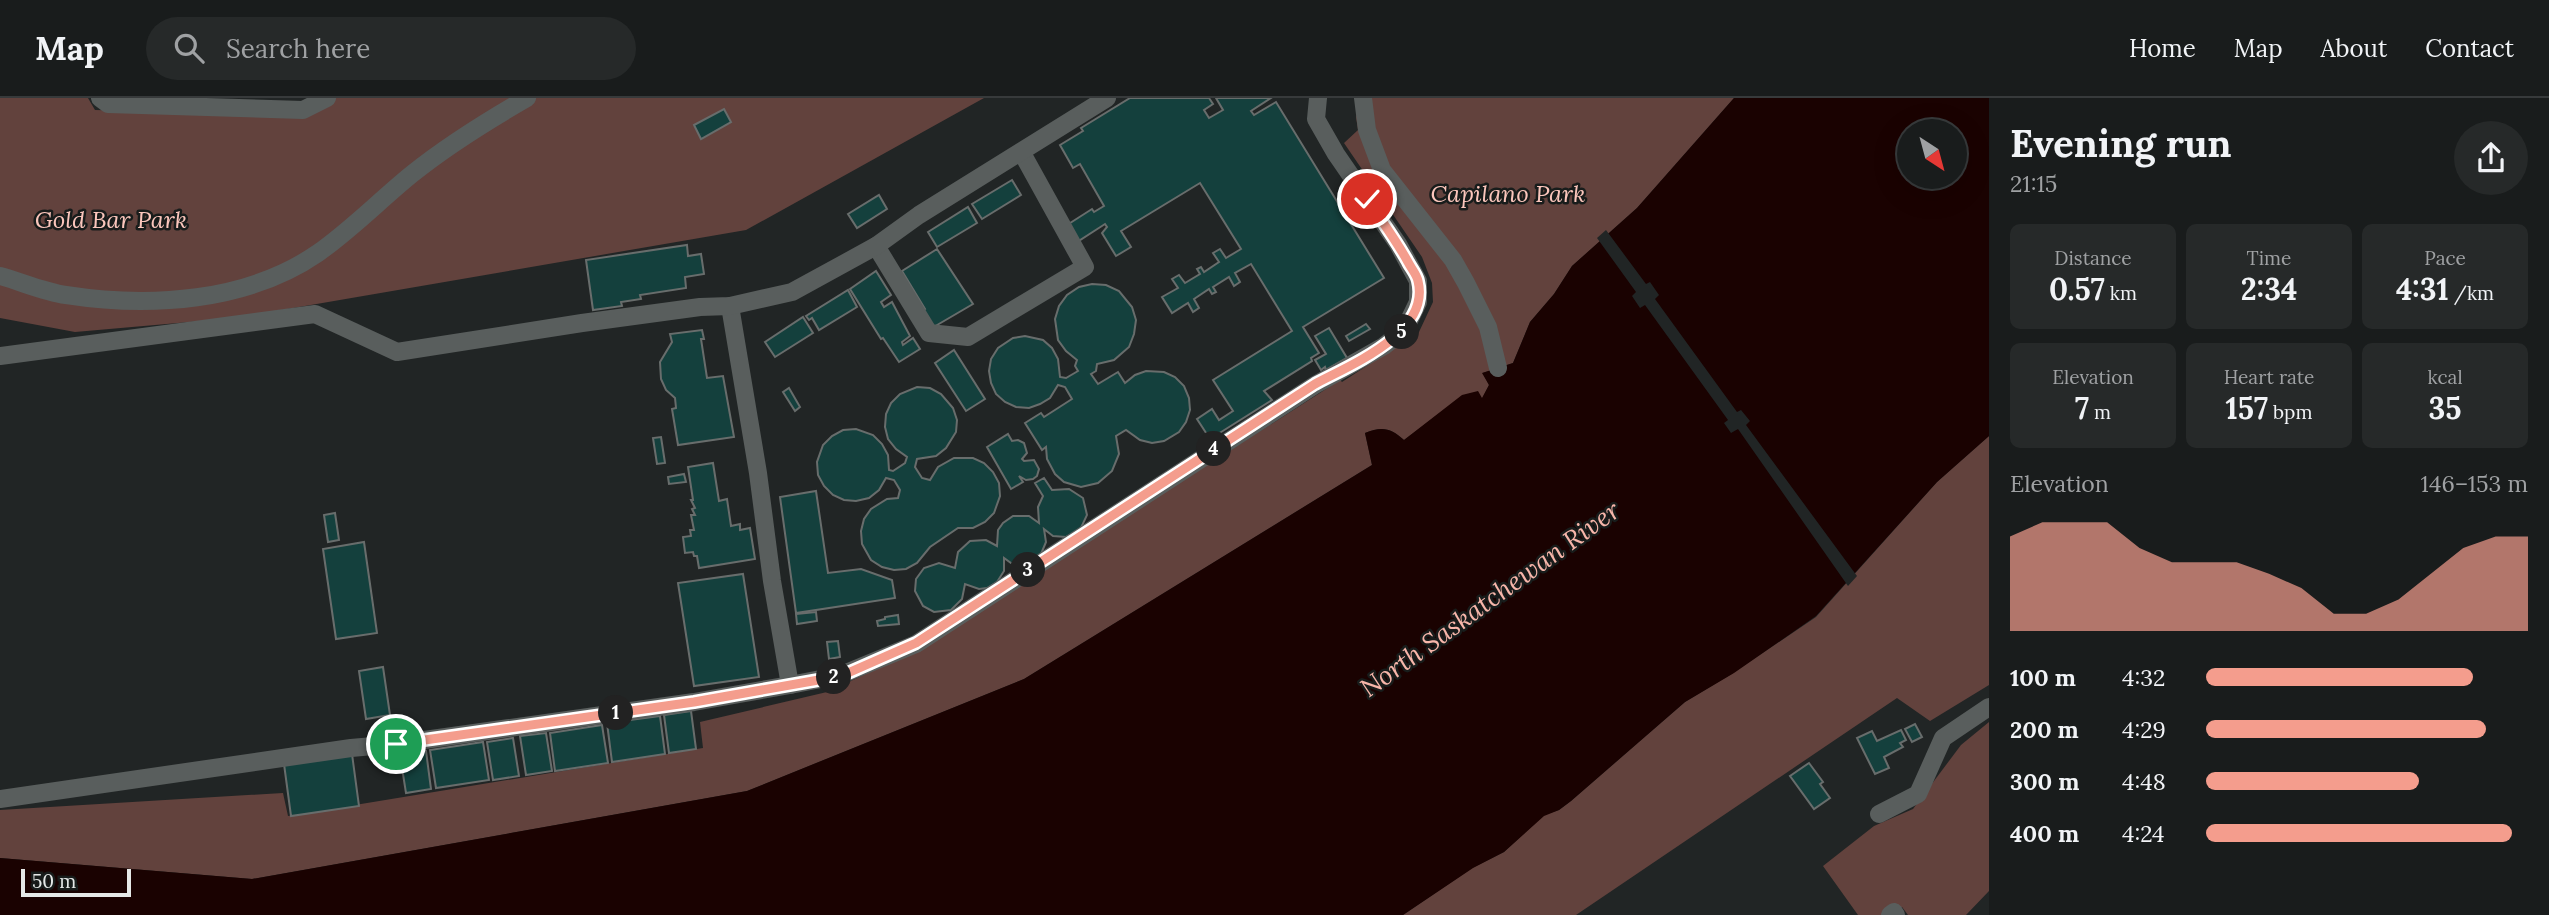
<!DOCTYPE html>
<meta charset="utf-8">
<style>
:root{--surface:#191c1c;--page:#262929;--text:#f1f3f6;--muted:#9fa1a3;--line:#373a3b;--accent:#f49d8d}
body{margin:0;font-family:Lora,serif;background:var(--page);color:var(--text);height:100vh;display:flex;flex-direction:column;font-size:26px;white-space:nowrap}
*{box-sizing:border-box;margin:0}
p{font-size:23px;color:var(--muted)}
.icon{flex:none;width:38px;height:38px;fill:none;stroke:currentColor;stroke-width:2;stroke-linecap:round;stroke-linejoin:round}
.map{position:relative;flex:1;overflow:hidden}
.details{display:flex;flex-direction:column;background:var(--surface);width:560px}
.details>*{flex:none}
.needle{width:46px;rotate:144deg}
.controls{position:absolute;left:1897px;top:21px;display:grid;gap:14px}
.controls a{display:grid;place-items:center;width:70px;height:70px;border-radius:50%;background:var(--surface);box-shadow:0 7px 28px #0002,0 0 0 2px var(--line);font-size:35px}
.scale{position:absolute;left:21px;bottom:18px;width:110px;box-sizing:border-box;padding-left:7px;border:4px solid #e5e8e7;border-top:0;font-size:19px;line-height:24px;white-space:nowrap;color:#e5e8e7;-webkit-text-stroke:5px #181c1b;paint-order:stroke}
.pin{position:absolute;display:grid;place-items:center;width:60px;height:60px;color:#fff;margin:-30px;border:4px solid #fff;border-radius:50%;box-shadow:0 2px 7px #0007}
.km{position:absolute;width:35px;height:35px;margin:-18px;border-radius:50%;background:#222;color:#fff;font-size:19px;line-height:35px;text-align:center}
.round{display:grid;place-items:center;flex:none;width:74px;height:74px;border-radius:37px;background:var(--page)}
.overview{display:flex;align-items:center;justify-content:space-between;height:119px;padding:0 21px}
h1{font-size:38px;font-weight:700;line-height:52px}
.figures{display:grid;grid-template-columns:repeat(3,1fr);gap:10px;height:119px;padding:7px 21px}
.figures div{display:grid;align-content:center;border-radius:10px;background:var(--page);text-align:center}
.figures b{font-size:30px;font-weight:700}
.figures small{font-size:19px;font-weight:400}
.figures p{font-size:19px}
.chart{height:196px;padding:14px 21px}
.chart p{display:flex;justify-content:space-between}
.chart svg{width:100%;height:126px;margin-top:7px;fill:var(--accent);opacity:.7}
ul{padding:0 21px;list-style:none;font-size:23px}
li{display:grid;grid-template-columns:112px 84px 1fr;align-items:center;height:52px}
li i{height:18px;border-radius:9px;background:var(--accent)}
header{display:flex;align-items:center;gap:42px;box-sizing:border-box;height:98px;padding:0 35px;background:var(--surface);border-bottom:2px solid var(--line)}
header strong{font-size:33px}
nav{display:flex;gap:38px;margin-inline-start:auto;font-size:24px}
.search{width:490px;height:63px;background:var(--page);display:flex;align-items:center;gap:18px;box-sizing:border-box;padding:0 24px;border-radius:38px;color:var(--muted);font-size:26px}
main{display:flex;flex:1;min-height:0}
.map>svg:first-child{display:block}
.green{fill:#62423d}
.water{fill:#1a0201;fill-rule:evenodd}
.pier{fill:#212525}
.building{fill:#14403d;stroke:#686d6c;stroke-width:2}
.lines{fill:none;stroke-linecap:round;stroke-linejoin:round}
.minor{stroke:#595e5d;stroke-width:18}
.route-casing{stroke:#fff;stroke-width:14}
.route{stroke:#f49d8d;stroke-width:9}
.labels{text-anchor:middle;stroke-width:5;stroke-linejoin:round;paint-order:stroke}
.park-label{font-size:24px;font-style:italic;fill:#fbc6bc;stroke:#181c1b}
.water-label{font-size:26px;font-style:italic;fill:#f7b6aa;stroke:#181c1b}
</style>
<header>
<strong>Map</strong>
<div class="search"><svg class="icon" aria-label="search" viewBox="0 0 24 24"><circle cx="10" cy="10" r="6"/><path d="M15 15l6 6"/></svg>Search here</div>
<nav><a>Home</a><a>Map</a><a>About</a><a>Contact</a></nav>
</header>
<main>
<div class="map">
<svg width="1989" height="817" viewBox="0 0 1989 817">
<rect width="100%" height="100%" fill="#212525"/>
<g class="green">
<polygon points="0,0 88,0 95,12 305,17 316,14 336,0 984,0 746,132 235,220 75,234 0,220"/>
<path d="M1361,0H1734L1637,110L1572,168L1554,196L1530,224L1513,265L1483,275L1489,287L1482,301L1440,315L1404,342C1391,330 1382,328 1365,335L1372,367L1024,581L747,693L252,781L0,760V712L283,695L288,718L703,650L700,624L827,594L922,550L1340,282L1342,284L1419,234L1433,204L1432,185L1422,159L1344,45L1358,32L1356,19Z"/>
<polygon points="1989,338 1989,587 1930,623 1897,600 1576,817 1403,817 1472,770 1504,754 1544,717 1559,712 1571,703 1685,604 1733,575 1816,519 1937,384"/>
<polygon points="1989,624 1989,793 1966,817 1908,817 1902,809 1890,817 1858,817 1823,768 1874,728 1913,711 1961,647"/>
</g>
<path class="water" d="M1734,0H1989V338L1937,384L1816,518L1734,575L1685,604L1571,703L1559,712L1544,718L1504,754L1473,770L1403,817H0V760L252,781L747,693L1024,581L1372,367L1365,335C1382,328 1391,330 1404,342L1462,297L1478,293L1482,300L1489,287L1482,275L1513,265L1530,224L1554,196L1572,168L1637,110ZM1909,33H1955V79H1909Z"/>
<polygon class="pier" points="1606,132 1646,186 1650,184 1659,197 1655,201 1737,314 1741,312 1750,323 1746,327 1857,478 1848,488 1738,331 1731,335 1724,325 1728,322 1645,207 1640,210 1632,198 1636,194 1597,140"/>
<g class="building">
<polygon points="1130,0 1209,0 1213,6 1204,12 1209,20 1223,12 1216,0 1271,0 1251,13 1254,17 1276,4 1384,180 1303,229 1319,255 1311,260 1312,263 1264,293 1272,302 1210,341 1197,321 1212,311 1219,322 1233,313 1213,282 1292,233 1251,166 1235,175 1240,184 1234,188 1229,179 1213,189 1216,194 1212,196 1209,191 1194,201 1199,210 1193,214 1188,205 1172,215 1162,199 1178,190 1172,181 1179,177 1185,185 1200,176 1197,171 1201,169 1204,174 1219,164 1213,155 1220,151 1226,160 1241,151 1200,85 1121,133 1131,149 1116,158 1102,135 1107,129 1105,126 1077,144 1067,127 1092,111 1094,114 1104,108 1080,66 1073,70 1060,47 1083,33 1081,30"/>
<polygon points="724,11 731,24 701,41 694,27"/>
<polygon points="1012,82 1021,97 982,121 972,106"/>
<polygon points="879,97 887,111 857,130 848,116"/>
<polygon points="968,109 977,125 937,149 928,134"/>
<polygon points="687,147 688,158 701,156 704,176 685,179 686,190 640,197 641,201 621,204 622,208 593,212 586,162"/>
<polygon points="937,151 973,206 932,230 922,213 925,211 902,173"/>
<polygon points="876,173 891,197 881,204 884,209 892,204 910,238 902,244 903,247 913,240 920,251 899,264 883,240 881,241 850,191"/>
<polygon points="1092,186 1106,187 1119,193 1132,209 1136,222 1134,236 1129,249 1114,262 1097,266 1096,273 1091,276 1098,286 1118,274 1125,285 1135,277 1146,273 1164,274 1175,279 1184,288 1189,300 1190,312 1186,324 1179,334 1164,343 1152,345 1140,342 1126,332 1116,338 1119,356 1112,373 1098,385 1081,389 1064,384 1055,376 1047,361 1046,349 1042,352 1025,325 1041,315 1044,319 1072,301 1065,289 1058,287 1050,300 1040,306 1029,310 1016,309 1005,304 996,296 991,285 989,273 991,261 998,250 1013,240 1025,238 1043,242 1052,250 1058,261 1060,279 1066,280 1078,273 1075,268 1077,262 1066,253 1058,242 1055,221 1059,208 1067,197 1079,189"/>
<polygon points="848,192 857,209 819,232 812,220 809,222 806,218"/>
<polygon points="803,219 813,235 775,259 765,244"/>
<polygon points="1366,226 1370,231 1349,243 1346,238"/>
<polygon points="1329,230 1347,260 1326,272 1325,269 1321,272 1315,262 1326,256 1315,238"/>
<polygon points="702,232 704,241 701,241 707,280 723,278 734,339 678,347 672,311 676,310 675,300 666,292 661,281 660,264 672,244 670,236"/>
<polygon points="954,252 985,301 966,313 935,265"/>
<polygon points="917,289 930,290 941,296 953,310 957,322 956,334 946,350 936,358 917,361 915,369 922,380 930,382 938,369 954,360 973,360 984,365 993,374 999,385 1000,398 994,415 985,424 973,430 958,430 930,449 917,465 906,471 894,472 882,469 871,462 862,446 861,433 864,421 871,411 887,401 898,400 900,392 894,382 886,380 879,392 869,400 856,403 844,402 833,397 824,388 818,377 817,364 823,347 832,338 843,332 856,331 873,337 882,346 888,357 889,372 893,373 905,365 907,359 896,351 888,341 885,329 886,316 891,305 900,296"/>
<polygon points="789,290 800,309 795,313 783,294"/>
<polygon points="1008,336 1012,343 1018,342 1024,345 1027,355 1022,361 1024,363 1034,362 1039,371 1037,378 1033,381 1026,382 1019,378 1023,384 1011,391 987,349"/>
<polygon points="661,339 665,365 657,366 653,340"/>
<polygon points="713,365 719,403 727,401 731,428 740,426 740,432 750,430 755,461 699,470 697,458 694,458 693,454 685,455 683,439 691,438 690,432 694,432 691,417 695,417 692,411 695,410 691,402 693,402 688,369"/>
<polygon points="684,376 686,384 669,386 668,379"/>
<polygon points="1044,380 1052,392 1069,391 1083,400 1087,417 1080,432 1066,439 1053,438 1044,431 1046,444 1041,456 1024,466 1011,465 1004,460 1004,473 997,484 987,490 979,491 965,486 962,501 951,512 934,514 923,508 915,493 916,481 924,470 939,465 955,470 958,454 970,443 986,442 997,448 998,432 1003,425 1013,418 1029,418 1039,425 1038,409 1043,398 1035,385"/>
<polygon points="816,393 828,475 861,471 892,482 895,500 796,515 780,399"/>
<polygon points="335,415 339,442 328,444 324,417"/>
<polygon points="364,444 377,535 336,541 323,451"/>
<polygon points="743,476 759,579 694,588 678,485"/>
<polygon points="816,514 817,523 797,526 796,516"/>
<polygon points="898,517 899,526 878,528 877,523 885,521 885,519"/>
<polygon points="838,543 840,559 829,561 827,544"/>
<polygon points="383,569 390,617 366,621 359,573"/>
<polygon points="691,613 696,651 669,655 664,617"/>
<polygon points="660,618 665,656 612,664 607,625"/>
<polygon points="1915,626 1922,639 1912,644 1905,631"/>
<polygon points="602,627 608,665 555,673 550,635"/>
<polygon points="1901,632 1906,642 1900,645 1903,649 1884,659 1889,670 1875,676 1857,640 1872,633 1877,643"/>
<polygon points="546,635 552,673 526,677 520,638"/>
<polygon points="513,640 519,678 493,682 487,644"/>
<polygon points="483,644 489,682 436,690 430,652"/>
<polygon points="426,653 431,691 406,695 400,657"/>
<polygon points="352,656 359,708 291,718 284,666"/>
<polygon points="1809,665 1823,684 1820,686 1830,700 1814,711 1790,678"/>
</g>
<g class="lines">
<g class="minor">
<polyline points="100,0 108,6 303,12 327,0"/>
<polyline points="1363,0 1367,32 1382,72 1453,162 1466,185 1488,229 1498,270"/>
<polyline points="876,148 929,235 968,239 1085,169 1022,55"/>
<path d="M0,178C22,184 44,194 66,197C150,210 247,204 318,155C352,131 380,102 412,76C448,47 487,23 527,0"/>
<polyline points="730,208 758,375 772,483 790,587 841,577 916,546 1315,287 1384,248 1405,231 1418,204 1418,183 1398,146 1336,56 1316,21 1318,0"/>
<polyline points="0,258 315,216 397,254 582,225 700,209 730,208 792,194 876,148 919,117 1107,0"/>
<polyline points="0,701 351,650 396,646 694,604 790,587"/>
<polyline points="1879,716 1918,696 1943,640 1989,609"/>
<polyline points="1890,817 1894,814 1896,817"/>
</g>
</g>
<g class="lines">
<g class="route-casing">
<path id="route" d="M396,646L694,604L841,578L916,545L1315,286C1350,267 1431,235 1418,183C1417,177 1411,170 1408,164C1396,142 1381,122 1367,101"/>
</g>
<use href="#route" class="route"/>
</g>
<g class="labels">
<g class="park-label">
<text x="1508" y="104">Capilano Park</text>
<text x="111" y="130">Gold Bar Park</text>
</g>
<g class="water-label">
<text transform="translate(1490 501) rotate(-36)" y="9">North Saskatchewan River</text>
</g>
</g>
</svg>
<div class="controls">
<a><svg class="needle" viewBox="-14 -14 28 28"><path d="M0-13l5 13h-10z" fill="#e53935"/><path d="M0 13l5-13h-10z" fill="#9fa1a3"/></svg></a>
</div>
<div class="scale">50 m</div>
<div class="pin" style="left:396px;top:646px;background:#1e9e55"><svg class="icon" aria-label="arrive" viewBox="0 0 24 24"><path d="M6 21V4h12l-3 4 3 4H6"/></svg></div>
<div class="pin" style="left:1367px;top:101px;background:#d93025"><svg class="icon" aria-label="check" viewBox="0 0 24 24"><path d="M5 12l5 5 9-10"/></svg></div>
<b class="km" style="left:616px;top:615px">1</b>
<b class="km" style="left:834px;top:579px">2</b>
<b class="km" style="left:1028px;top:472px">3</b>
<b class="km" style="left:1214px;top:351px">4</b>
<b class="km" style="left:1402px;top:234px">5</b>
</div>
<section class="details">
<div class="overview"><div><h1>Evening run</h1><p>21:15</p></div><a class="round"><svg class="icon" aria-label="share" viewBox="0 0 24 24"><path d="M12 15V3M7 8l5-5 5 5M5 13v7h14v-7"/></svg></a></div>
<div class="figures">
<div><p>Distance</p><b>0.57<small> km</small></b></div>
<div><p>Time</p><b>2:34</b></div>
<div><p>Pace</p><b>4:31<small> /km</small></b></div>
</div>
<div class="figures">
<div><p>Elevation</p><b>7<small> m</small></b></div>
<div><p>Heart rate</p><b>157<small> bpm</small></b></div>
<div><p>kcal</p><b>35</b></div>
</div>
<div class="chart"><p><span>Elevation</span>146–153 m</p>
<svg viewBox="0 0 160 44" preserveAspectRatio="none"><path d="M0 44V11L10 6L20 6L30 6L40 15L50 20L60 20L70 20L80 24L90 29L100 38L110 38L120 33L130 24L140 15L150 11L160 11V44z"/></svg>
</div>
<ul>
<li><b>100 m</b>4:32<i style="width:83%"></i></li>
<li><b>200 m</b>4:29<i style="width:87%"></i></li>
<li><b>300 m</b>4:48<i style="width:66%"></i></li>
<li><b>400 m</b>4:24<i style="width:95%"></i></li>
</ul>
</section>
</main>
